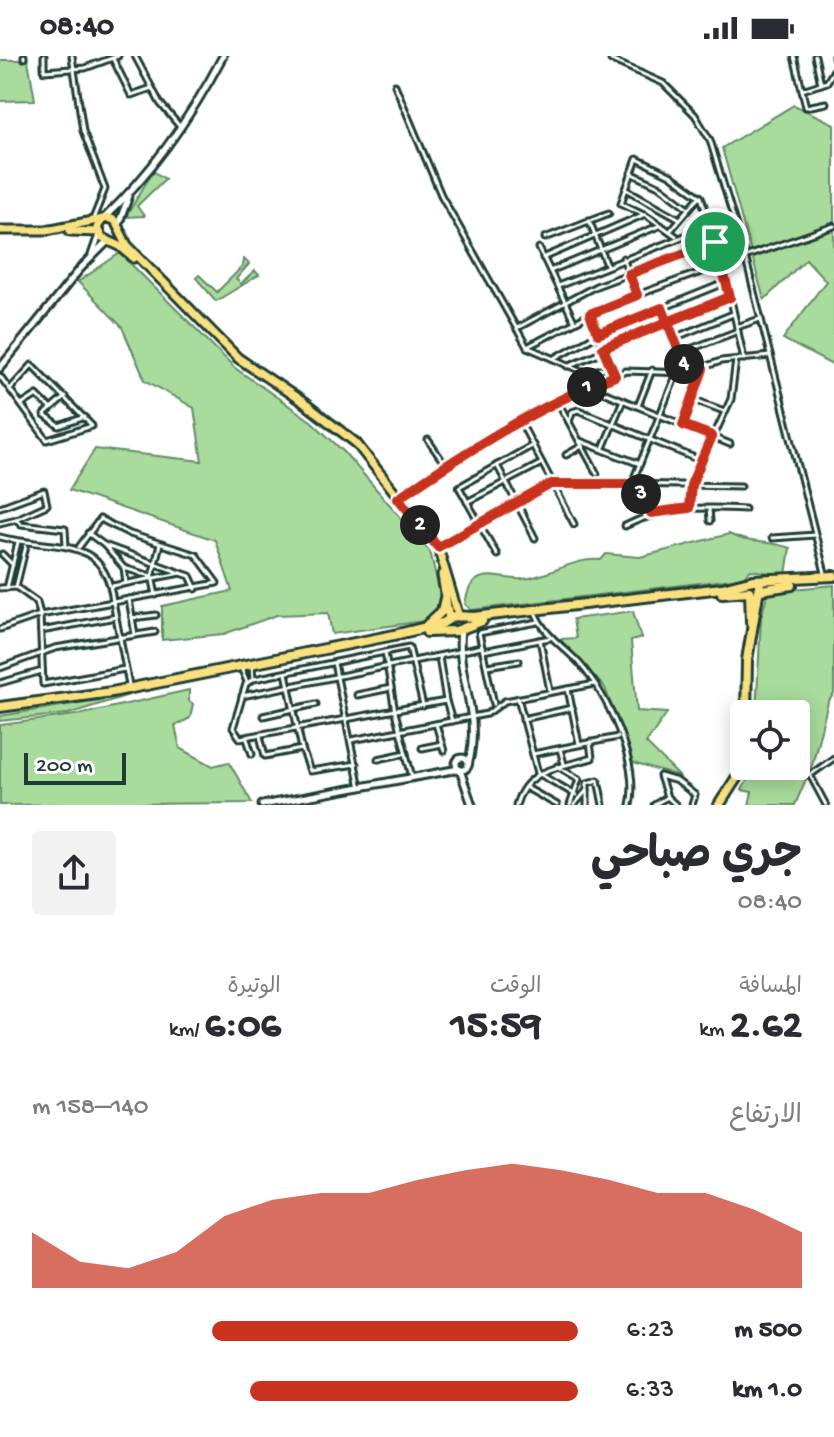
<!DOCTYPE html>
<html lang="ar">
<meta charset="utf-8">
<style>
:root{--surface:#fff;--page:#f2f2f3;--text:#2b2b33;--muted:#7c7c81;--accent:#c8321e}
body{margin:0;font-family:"Gochi Hand","Playpen Sans Arabic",sans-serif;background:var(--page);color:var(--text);direction:rtl;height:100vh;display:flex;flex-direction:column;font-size:30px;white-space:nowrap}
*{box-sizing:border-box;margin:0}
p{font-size:26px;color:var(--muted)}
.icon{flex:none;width:44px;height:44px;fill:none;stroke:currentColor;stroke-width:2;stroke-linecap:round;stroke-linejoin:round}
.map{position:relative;height:749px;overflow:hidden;direction:ltr}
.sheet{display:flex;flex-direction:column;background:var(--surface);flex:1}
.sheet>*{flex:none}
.buttons{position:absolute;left:730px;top:644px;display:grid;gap:16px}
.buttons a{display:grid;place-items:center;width:80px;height:80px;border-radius:8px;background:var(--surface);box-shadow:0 4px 20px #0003;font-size:40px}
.scale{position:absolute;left:24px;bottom:20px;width:102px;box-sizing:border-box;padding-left:8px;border:4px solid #1f3d34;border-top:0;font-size:22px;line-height:28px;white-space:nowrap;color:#1f3d34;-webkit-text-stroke:6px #fff;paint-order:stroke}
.pin{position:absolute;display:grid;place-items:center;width:68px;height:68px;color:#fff;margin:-34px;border:4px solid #fff;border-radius:50%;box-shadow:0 2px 8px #0007}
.km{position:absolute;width:40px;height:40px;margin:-20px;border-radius:50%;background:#222;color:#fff;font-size:22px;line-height:40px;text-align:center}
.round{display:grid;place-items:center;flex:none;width:84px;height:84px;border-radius:8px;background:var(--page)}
.headline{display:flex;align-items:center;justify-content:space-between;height:136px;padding:0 32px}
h1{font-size:44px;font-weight:700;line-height:60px}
.stats{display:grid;grid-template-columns:repeat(3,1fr);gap:12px;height:136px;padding:8px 32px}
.stats div{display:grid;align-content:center}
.stats b{font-size:40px;font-weight:700}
.stats small{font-size:22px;font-weight:400}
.stats p{font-size:22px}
.chart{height:224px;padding:16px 32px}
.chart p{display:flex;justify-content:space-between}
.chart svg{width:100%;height:144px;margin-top:8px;fill:var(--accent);opacity:.7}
ul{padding:0 32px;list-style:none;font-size:26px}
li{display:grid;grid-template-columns:128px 96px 1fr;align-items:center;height:60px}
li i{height:20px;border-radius:10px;background:var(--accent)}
.status{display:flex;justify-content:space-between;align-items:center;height:56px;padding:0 40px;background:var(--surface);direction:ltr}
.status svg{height:22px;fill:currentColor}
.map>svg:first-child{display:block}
.green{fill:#a9db9c;stroke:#648c68;stroke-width:2}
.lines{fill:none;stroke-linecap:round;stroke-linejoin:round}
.street-casing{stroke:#1f3d34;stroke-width:9}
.secondary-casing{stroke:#1f3d34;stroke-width:11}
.primary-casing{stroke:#1f3d34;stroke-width:13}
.highway-casing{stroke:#1f3d34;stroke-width:14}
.street{stroke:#fff;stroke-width:3}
.secondary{stroke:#fff;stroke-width:5}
.primary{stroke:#fbe080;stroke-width:7}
.highway{stroke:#fbe080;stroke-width:8}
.route-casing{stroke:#fff;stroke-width:16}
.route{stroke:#c8321e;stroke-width:10}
</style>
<div class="status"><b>08:40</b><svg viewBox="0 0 49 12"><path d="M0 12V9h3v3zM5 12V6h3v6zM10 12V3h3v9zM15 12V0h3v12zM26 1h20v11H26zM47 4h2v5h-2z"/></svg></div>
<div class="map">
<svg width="834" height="749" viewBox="0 0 834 749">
<rect width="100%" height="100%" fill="#fff"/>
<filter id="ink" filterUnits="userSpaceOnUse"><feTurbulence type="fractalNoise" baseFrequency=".0125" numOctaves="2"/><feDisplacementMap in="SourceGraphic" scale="16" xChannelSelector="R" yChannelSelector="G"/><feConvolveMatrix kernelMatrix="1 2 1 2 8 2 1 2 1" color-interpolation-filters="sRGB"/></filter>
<g filter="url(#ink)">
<g class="green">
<polygon points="0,4 28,4 35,44 0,45"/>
<polygon points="794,49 834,68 834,310 783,283 826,225 806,203 764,244 722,92"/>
<polygon points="153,115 165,123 137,150 144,160 126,161"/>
<polygon points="120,197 235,312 311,365 344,396 430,495 441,542 438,563 332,578 328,557 277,559 224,578 162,584 162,550 232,535 215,484 69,434 95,393 202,405 194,352 145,324 122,271 78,226"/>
<polygon points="244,203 249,208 236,223 241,228 255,215 259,219 216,245 196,222 199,219 217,236 243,210"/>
<path d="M729,478C749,489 770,484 790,492L786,519L751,514L742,522L471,554L465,548C467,538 469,527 480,522C493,517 510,525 523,523C551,520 574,501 601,504L606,498L640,501Z"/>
<polygon points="834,529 834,638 828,646 812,709 795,749 749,749 752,736 742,734 755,710 796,710 796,658 756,658 761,562 767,539 783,534"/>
<polygon points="633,555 641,582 631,585 637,655 667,657 646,687 680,721 633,707 605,632 560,583 576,582 573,563"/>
<polygon points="189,634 189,645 193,648 190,662 175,670 180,692 213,710 229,706 252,747 0,749 0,669 82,658"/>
<polygon points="129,639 68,658 0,665 0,660"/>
</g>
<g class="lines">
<g class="street-casing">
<g id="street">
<polyline points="24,0 24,2"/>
<polyline points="44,0 44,15 85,12 118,0"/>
<polyline points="72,0 83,75 105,133 93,163"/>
<polyline points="135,0 160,47 181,72"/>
<polyline points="794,0 806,51 826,47"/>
<polyline points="815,0 821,28"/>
<polyline points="834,0 834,1"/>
<polyline points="113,3 131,39 152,32"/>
<polyline points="611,4 663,27 695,59 710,84 745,200 825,517"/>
<polyline points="395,29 441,139 527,291 587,317 611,310"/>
<polyline points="802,34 827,26 834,14"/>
<polyline points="631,117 661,131 689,152"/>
<polyline points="626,133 680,163"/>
<polyline points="589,164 607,209"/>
<polyline points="671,174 700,140"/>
<polyline points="676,180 648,160 621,147 637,103 670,119 701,141 723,208 744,303"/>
<polyline points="545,182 609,157"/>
<polyline points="539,192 574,265"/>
<polyline points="747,200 834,170"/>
<polyline points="543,202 645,158"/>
<polyline points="623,202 637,239"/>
<polyline points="550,215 661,169"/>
<polyline points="558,230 710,170"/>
<polyline points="662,252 687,316"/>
<polyline points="590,258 615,320"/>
<polyline points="737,271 760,263"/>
<polyline points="517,272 596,230 715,186"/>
<polyline points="674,282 733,258"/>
<polyline points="527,291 604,251 723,208 734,197 738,183"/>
<polyline points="680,297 738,275"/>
<polyline points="555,302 598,278 727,226"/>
<polyline points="568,310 730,241"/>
<polyline points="0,320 47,384 92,370 32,309 11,332"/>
<polyline points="588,330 730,388"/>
<polyline points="65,341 44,359 59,370 85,361"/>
<polyline points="692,343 724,355"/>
<polyline points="557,344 597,418"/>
<polyline points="23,348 37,339 51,353"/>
<polyline points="638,350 652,314"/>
<polyline points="520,365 574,468"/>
<polyline points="569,366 572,356 578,354 702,405"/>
<polyline points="683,369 703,313"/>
<polyline points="428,384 446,410"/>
<polyline points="580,385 640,408"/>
<polyline points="603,392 623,344"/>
<polyline points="566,399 582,390"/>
<polyline points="497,409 535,482"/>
<polyline points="399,441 516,366 557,344 626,315 687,317 721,305 770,300"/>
<polyline points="467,446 542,407"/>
<polyline points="0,451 44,435 47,449 16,463 21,468 65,473 66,490"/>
<polyline points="689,452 691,429 731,343 736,304"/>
<polyline points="709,453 710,465"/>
<polyline points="651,457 634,422 677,317"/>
<polyline points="0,467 16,463"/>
<path d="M625,470C664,450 702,451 745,453"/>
<polyline points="88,477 104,489 181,517 112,530"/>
<path d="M0,481C52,495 105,476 113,546L217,527L196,499L130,478L100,463L79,491"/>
<polyline points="772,482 815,479"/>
<polyline points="104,489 124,512 126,527"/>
<polyline points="438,491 557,427 741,430"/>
<polyline points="2,498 13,509"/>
<polyline points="497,499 459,431 533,389"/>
<polyline points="124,512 151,520"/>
<polyline points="181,517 190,520 196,533"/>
<polyline points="0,532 16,531"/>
<polyline points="7,532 18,486"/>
<polyline points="156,539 152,520 160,488"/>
<polyline points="129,543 135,579"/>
<path d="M535,556C544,579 563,590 579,607C607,638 640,708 630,749"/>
<polyline points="132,562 156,559"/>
<polyline points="0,573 40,559 37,546 16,531 26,490"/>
<polyline points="41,575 116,561"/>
<polyline points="540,584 550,635"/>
<polyline points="483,595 550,582"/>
<polyline points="385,596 395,656 412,721"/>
<polyline points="439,601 446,645"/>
<polyline points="334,607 360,732"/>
<polyline points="252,610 253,623 246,628 233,672 240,682 446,645 452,665"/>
<polyline points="487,610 519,605"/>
<polyline points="0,612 55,592 155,576"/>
<polyline points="125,613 43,628 40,559 113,546 129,629"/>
<polyline points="242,614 247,626"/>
<polyline points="254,623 409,591 423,650"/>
<polyline points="0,627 42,615"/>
<polyline points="568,633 579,688"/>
<polyline points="357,639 391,632"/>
<polyline points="242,640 482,591"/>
<polyline points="518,642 538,717 576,739"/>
<polyline points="494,648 479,577 538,566"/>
<polyline points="263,660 316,648"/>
<polyline points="523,663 572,652"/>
<polyline points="436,668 444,695"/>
<polyline points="260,680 265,700 302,693 286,617"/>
<polyline points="247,683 252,698"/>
<polyline points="352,684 487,658 505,645 595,628"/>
<polyline points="422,692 442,688"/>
<polyline points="302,693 310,715 356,708"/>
<polyline points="560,693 564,708"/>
<polyline points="533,698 618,681"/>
<polyline points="378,703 406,697"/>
<polyline points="557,710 579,723 570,749"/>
<polyline points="525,731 557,749"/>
<polyline points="587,734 587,749"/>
<path d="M516,749C527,711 561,712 592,702L590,686"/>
<polyline points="574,749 587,734 587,727 598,724 603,749"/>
<polyline points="654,749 667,741"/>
<polyline points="676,749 667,741 660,720 677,725 695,739 692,749"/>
<polyline points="826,749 810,719 834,702"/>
</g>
</g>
<g class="secondary-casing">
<g id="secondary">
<path d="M103,163C152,117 192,59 223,0"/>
<polyline points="118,169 129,140"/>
<polyline points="92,199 99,179"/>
<polyline points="0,312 80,213 108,185"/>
<path d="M461,573C455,623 483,653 468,710"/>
<circle cx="462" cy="708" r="6"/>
<polyline points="460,714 472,749"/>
<polyline points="262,749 459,713"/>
</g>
</g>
<g class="primary-casing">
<g id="primary">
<polyline points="101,165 97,172 102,182 120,190 134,202"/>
<polyline points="0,174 46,174 108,162 115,165 127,189 238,302 303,346 356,387 438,491 459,561"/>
<polyline points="70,175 98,176"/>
<polyline points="442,519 449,563"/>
</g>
</g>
<g class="highway-casing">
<g id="highway">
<polyline points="761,534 792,529"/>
<polyline points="722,537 749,535"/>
<polyline points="750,537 751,566"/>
<polyline points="427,569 442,555 446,538"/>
<polyline points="427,576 456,575 482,565"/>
<polyline points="0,651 112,636 394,579 443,567 454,560 474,561 722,532 753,524 834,520"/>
<polyline points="746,658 747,604 760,526"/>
<polyline points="719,749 744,710"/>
</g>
</g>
<use href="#street" class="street"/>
<use href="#secondary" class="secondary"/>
<use href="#primary" class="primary"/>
<use href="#highway" class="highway"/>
</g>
</g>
<g class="lines" filter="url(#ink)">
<g class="route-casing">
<path id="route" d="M715,186L730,241L603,292L615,320C537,350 467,395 398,442L438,491L551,428H636L651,457L689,452L691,429L712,380L683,369L703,313L687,317C679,295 671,274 662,252L598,278L590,258L637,239L629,218L715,186"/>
</g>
<use href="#route" class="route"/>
</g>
</svg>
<div class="buttons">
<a><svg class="icon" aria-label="locate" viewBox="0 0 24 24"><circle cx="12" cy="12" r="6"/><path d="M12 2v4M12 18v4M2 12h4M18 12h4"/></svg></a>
</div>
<div class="scale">200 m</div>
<div class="pin" style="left:715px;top:186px;background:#1e9e55"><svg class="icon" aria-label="arrive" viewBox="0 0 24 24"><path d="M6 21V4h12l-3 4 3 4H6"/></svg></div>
<b class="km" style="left:587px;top:331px">1</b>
<b class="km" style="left:420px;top:469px">2</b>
<b class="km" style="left:641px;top:438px">3</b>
<b class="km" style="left:684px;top:308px">4</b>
</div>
<section class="sheet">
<div class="headline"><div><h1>جري صباحي</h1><p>08:40</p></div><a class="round"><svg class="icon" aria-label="share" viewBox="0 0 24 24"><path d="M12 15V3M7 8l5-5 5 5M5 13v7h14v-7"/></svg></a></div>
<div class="stats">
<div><p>المسافة</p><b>2.62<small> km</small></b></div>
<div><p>الوقت</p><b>15:59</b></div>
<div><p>الوتيرة</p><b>6:06<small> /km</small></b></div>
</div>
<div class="chart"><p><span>الارتفاع</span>140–158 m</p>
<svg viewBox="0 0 160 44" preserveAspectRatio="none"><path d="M0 44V27L10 36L20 38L30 33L40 22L50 17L60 15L70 15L80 11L90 8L100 6L110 8L120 11L130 15L140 15L150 20L160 27V44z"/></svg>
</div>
<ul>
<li><b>500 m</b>6:23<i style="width:67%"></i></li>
<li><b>1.0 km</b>6:33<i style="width:60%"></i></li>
</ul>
</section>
